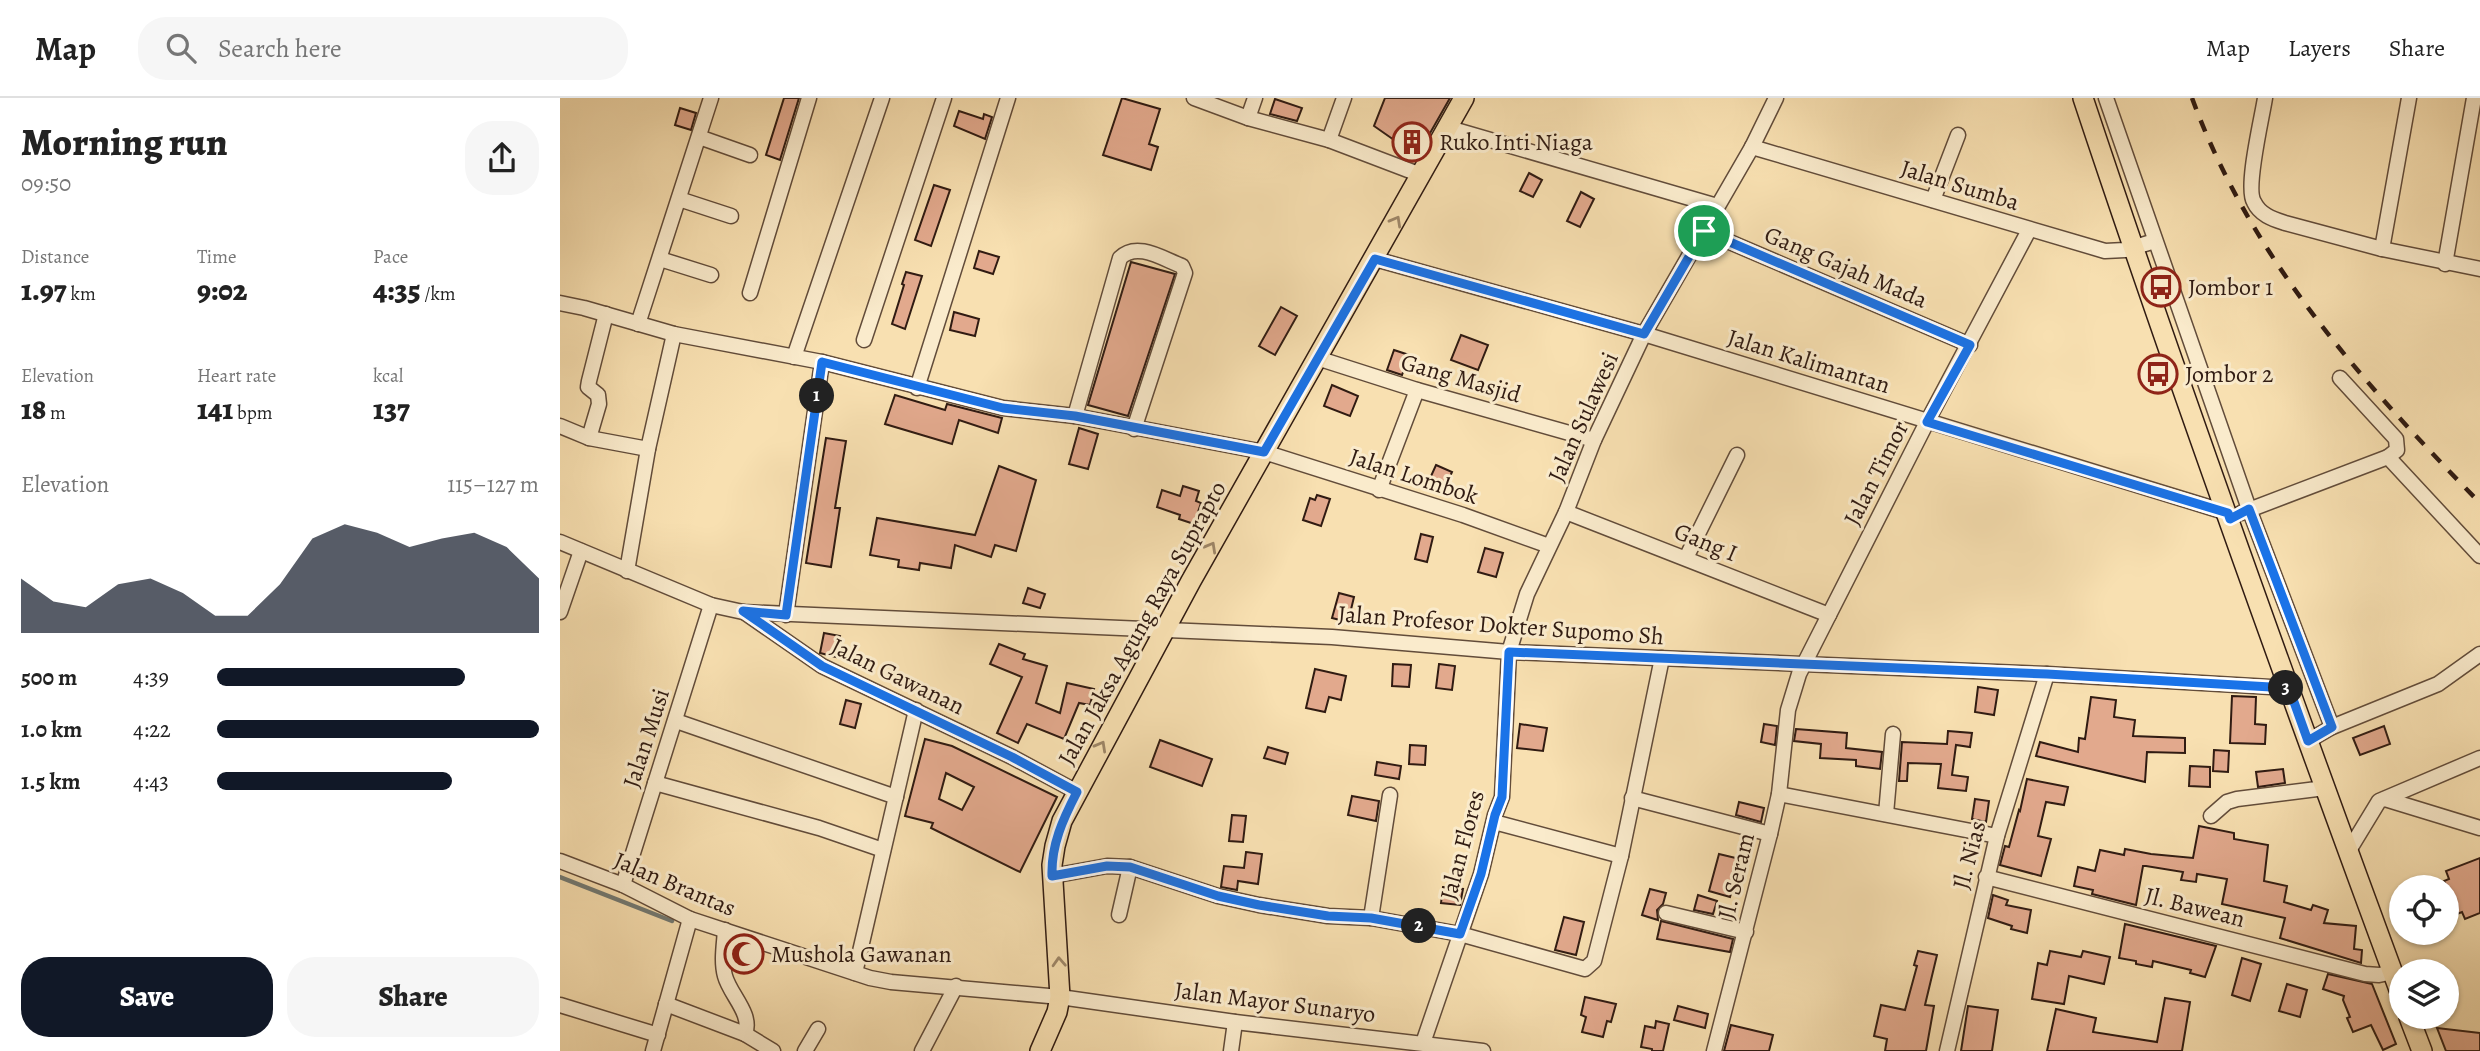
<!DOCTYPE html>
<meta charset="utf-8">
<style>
:root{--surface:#fff;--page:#f6f6f6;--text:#222;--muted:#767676;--line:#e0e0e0;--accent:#111827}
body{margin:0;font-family:Alegreya,serif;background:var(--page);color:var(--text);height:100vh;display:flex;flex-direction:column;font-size:26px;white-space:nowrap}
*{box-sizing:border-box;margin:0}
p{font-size:23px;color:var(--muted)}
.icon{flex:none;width:38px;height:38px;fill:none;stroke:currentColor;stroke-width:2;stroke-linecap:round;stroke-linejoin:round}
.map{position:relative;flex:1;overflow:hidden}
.drawer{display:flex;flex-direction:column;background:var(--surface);width:560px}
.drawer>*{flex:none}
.tools{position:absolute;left:1829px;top:777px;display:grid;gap:14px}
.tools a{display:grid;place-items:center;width:70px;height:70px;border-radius:50%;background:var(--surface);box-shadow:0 2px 5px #0004;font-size:35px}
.pin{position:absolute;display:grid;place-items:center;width:60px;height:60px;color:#fff;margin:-30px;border:4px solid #fff;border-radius:50%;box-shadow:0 2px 7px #0007}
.km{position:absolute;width:35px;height:35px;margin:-18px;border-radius:50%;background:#222;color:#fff;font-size:19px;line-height:35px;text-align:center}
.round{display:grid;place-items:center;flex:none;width:74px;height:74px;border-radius:28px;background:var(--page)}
.summary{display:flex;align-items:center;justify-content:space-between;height:119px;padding:0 21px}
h1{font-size:38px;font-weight:800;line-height:52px}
.figures{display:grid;grid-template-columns:repeat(3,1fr);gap:10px;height:119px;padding:7px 21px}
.figures div{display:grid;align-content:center}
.figures b{font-size:30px;font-weight:800}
.figures small{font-size:19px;font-weight:400}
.figures p{font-size:19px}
.chart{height:196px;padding:14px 21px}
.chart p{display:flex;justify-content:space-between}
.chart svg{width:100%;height:126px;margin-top:7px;fill:var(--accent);opacity:.7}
.primary-button{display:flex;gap:14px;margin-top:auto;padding:14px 21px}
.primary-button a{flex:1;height:80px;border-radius:28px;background:var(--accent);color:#fff;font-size:28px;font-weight:800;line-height:80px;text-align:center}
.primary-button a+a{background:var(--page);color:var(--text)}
ul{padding:0 21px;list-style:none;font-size:23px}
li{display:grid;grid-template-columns:112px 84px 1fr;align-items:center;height:52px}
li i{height:18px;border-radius:9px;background:var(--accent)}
header{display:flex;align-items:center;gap:42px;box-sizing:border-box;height:98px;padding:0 35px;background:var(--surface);border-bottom:2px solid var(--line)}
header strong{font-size:33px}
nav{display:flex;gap:38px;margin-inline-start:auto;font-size:24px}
.search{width:490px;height:63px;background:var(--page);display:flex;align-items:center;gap:18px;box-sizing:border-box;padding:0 24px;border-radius:28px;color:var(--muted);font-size:26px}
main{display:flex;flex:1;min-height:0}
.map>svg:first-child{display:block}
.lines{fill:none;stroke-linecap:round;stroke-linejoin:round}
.stream{stroke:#747b74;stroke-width:4.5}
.building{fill:#e2a98d;stroke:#301b12;stroke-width:2;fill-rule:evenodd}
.minor-casing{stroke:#624c3a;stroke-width:17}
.major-casing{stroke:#301b12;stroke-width:22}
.minor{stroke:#faebcc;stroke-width:14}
.major{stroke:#f8e0b1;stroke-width:19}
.rail{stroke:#301b12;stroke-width:4.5;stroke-dasharray:12 12;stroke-linecap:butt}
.oneway{stroke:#9e8769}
.route-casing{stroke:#fff;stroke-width:14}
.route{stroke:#1a73e8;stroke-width:9}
.labels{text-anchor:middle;stroke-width:6;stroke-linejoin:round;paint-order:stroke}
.poi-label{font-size:24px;fill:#301b12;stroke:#faebcc;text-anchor:start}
.street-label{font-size:24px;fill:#301b12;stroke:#faebcc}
</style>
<header>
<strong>Map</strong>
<div class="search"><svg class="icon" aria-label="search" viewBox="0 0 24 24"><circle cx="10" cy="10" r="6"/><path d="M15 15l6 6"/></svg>Search here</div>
<nav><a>Map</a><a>Layers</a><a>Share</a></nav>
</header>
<main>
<section class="drawer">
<div class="summary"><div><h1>Morning run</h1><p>09:50</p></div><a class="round"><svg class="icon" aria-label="share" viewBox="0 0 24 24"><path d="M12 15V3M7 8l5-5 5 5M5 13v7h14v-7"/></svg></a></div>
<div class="figures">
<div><p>Distance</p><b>1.97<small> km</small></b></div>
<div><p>Time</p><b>9:02</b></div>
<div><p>Pace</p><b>4:35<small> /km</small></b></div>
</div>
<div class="figures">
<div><p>Elevation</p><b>18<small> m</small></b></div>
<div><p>Heart rate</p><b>141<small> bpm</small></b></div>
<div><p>kcal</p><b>137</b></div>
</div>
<div class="chart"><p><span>Elevation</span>115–127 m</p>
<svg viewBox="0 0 160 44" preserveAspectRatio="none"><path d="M0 44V25L10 33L20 35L30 27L40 25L50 30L60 38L70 38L80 27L90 11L100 6L110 9L120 14L130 11L140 9L150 14L160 25V44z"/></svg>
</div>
<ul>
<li><b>500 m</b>4:39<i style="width:77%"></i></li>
<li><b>1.0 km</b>4:22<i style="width:100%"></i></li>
<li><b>1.5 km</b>4:43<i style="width:73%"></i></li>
</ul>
<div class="primary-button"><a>Save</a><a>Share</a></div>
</section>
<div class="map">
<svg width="1920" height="953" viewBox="0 0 1920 953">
<rect width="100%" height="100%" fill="#f8e0b1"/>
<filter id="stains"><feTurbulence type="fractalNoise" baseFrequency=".00286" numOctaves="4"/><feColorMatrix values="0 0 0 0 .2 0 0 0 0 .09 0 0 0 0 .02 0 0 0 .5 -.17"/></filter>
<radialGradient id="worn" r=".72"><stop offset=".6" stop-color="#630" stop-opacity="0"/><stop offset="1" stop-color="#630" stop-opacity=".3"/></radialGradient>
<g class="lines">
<polyline class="stream" points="0,779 112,823"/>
</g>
<g class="building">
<polygon points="224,0 239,0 220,62 206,57"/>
<polygon points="562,0 600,11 589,46 598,49 591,72 543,57"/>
<polygon points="825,0 890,0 857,58 814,28"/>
<polygon points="715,1 742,10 737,23 710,16"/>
<polygon points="120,10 136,15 131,32 115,27"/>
<polygon points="399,13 423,21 424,16 432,19 425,41 394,28"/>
<polygon points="969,75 982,82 973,99 960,93"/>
<polygon points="374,87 390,92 371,148 355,142"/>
<polygon points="1021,94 1034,101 1020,129 1007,123"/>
<polygon points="419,153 439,159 433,176 414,170"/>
<polygon points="571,164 615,176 568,318 528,307"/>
<polygon points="346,174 362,178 345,231 332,226 344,187 342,186"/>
<polygon points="721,209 737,218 715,257 699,248"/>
<polygon points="394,214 419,221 415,238 390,232"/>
<polygon points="901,237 928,247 918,272 891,262"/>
<polygon points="834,252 849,257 842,277 827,272"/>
<polygon points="772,287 798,298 790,318 764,308"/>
<polygon points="335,297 385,312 387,306 442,320 438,335 399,322 392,346 325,326"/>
<polygon points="519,330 538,336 528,371 509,366"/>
<polygon points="266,340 286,343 275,410 280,410 271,469 246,465"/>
<polygon points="876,367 892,374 883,394 867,387"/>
<polygon points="439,368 476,382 456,453 435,447 431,459 395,447 391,470 360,465 359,472 338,469 339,462 310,457 317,420 415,437"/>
<polygon points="623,388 639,393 636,403 641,405 634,426 619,421 620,417 597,409 602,392 620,398"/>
<polygon points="757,397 770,401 761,428 743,422 750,400 755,402"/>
<polygon points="861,436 873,439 867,464 855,461"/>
<polygon points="925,450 943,455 936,479 918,474"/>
<polygon points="468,490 485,496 480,510 463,505"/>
<polygon points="779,495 794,499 788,524 772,520"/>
<polygon points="264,535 280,538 276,559 260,555"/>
<polygon points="439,546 465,556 463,561 487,568 476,605 500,615 507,585 534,591 530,607 519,605 504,641 467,626 458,645 437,635 462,579 430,566"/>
<polygon points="833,566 851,567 849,589 832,588"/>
<polygon points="879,566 895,568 892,592 876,590"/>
<polygon points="755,571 786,578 781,602 769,599 765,614 746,610"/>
<polygon points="1418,589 1438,592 1434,617 1415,614"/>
<polygon points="1672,598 1696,599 1695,626 1706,627 1705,646 1670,645"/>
<polygon points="1531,599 1556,602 1554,619 1575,622 1573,638 1625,640 1625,655 1587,654 1585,684 1476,658 1480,644 1518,654 1519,640 1525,641"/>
<polygon points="286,602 301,606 295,630 280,626"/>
<polygon points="960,626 987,630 983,653 957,650"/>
<polygon points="1204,626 1217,628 1215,647 1201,644"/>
<polygon points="1824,628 1830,646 1800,657 1793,640"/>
<polygon points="1236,631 1287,635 1286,650 1322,654 1320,671 1296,668 1296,662 1260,660 1261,646 1234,643"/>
<polygon points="1388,633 1412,635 1410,649 1396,647 1392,677 1408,679 1406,693 1378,690 1381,666 1348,665 1347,683 1339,683 1342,644 1387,646"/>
<path d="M365,641L392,648L497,699L460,774L371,730L373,725L345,718ZM386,675L414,689L402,712L379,701Z"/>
<polygon points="600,642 652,661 642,688 590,669"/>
<polygon points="850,647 866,648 865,667 849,666"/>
<polygon points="708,649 728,655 725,666 704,660"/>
<polygon points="1654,652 1669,653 1668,674 1653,673"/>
<polygon points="817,664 841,668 839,681 815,677"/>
<polygon points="1630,668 1650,669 1650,689 1629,688"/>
<polygon points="1723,671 1725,685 1698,689 1696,674"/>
<polygon points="1467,681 1508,689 1504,707 1486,704 1478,738 1491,741 1481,778 1440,767 1445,748 1449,749 1459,712 1460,713"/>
<polygon points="792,698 819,703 816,723 788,717"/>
<polygon points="1415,701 1429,703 1426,724 1412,721"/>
<polygon points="1179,704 1204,710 1201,724 1176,717"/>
<polygon points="672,717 686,718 683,744 669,743"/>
<polygon points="1639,728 1674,735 1674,741 1708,747 1704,783 1727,788 1724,804 1751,812 1753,807 1768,812 1764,825 1796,828 1794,851 1802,852 1801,865 1720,840 1725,820 1662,806 1667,781 1637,776 1636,784 1621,782 1623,774 1586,768 1583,768 1576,807 1532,796 1533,792 1514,788 1518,769 1535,773 1540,752 1564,757 1565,751 1591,756 1633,760"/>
<polygon points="686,754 702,756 698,786 678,783 677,792 661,789 664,768 684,770"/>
<polygon points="1159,756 1184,762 1178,783 1175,782 1170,799 1149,793"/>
<polygon points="1920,760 1920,815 1905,821 1902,814 1897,816 1884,783 1889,781 1886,773"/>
<polygon points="883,789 903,791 900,807 881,805"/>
<polygon points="1090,791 1106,795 1103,806 1097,812 1098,822 1082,817"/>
<polygon points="1138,797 1157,803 1153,816 1134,812"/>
<polygon points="1433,797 1448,802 1446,807 1471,812 1467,835 1451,831 1452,828 1428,820"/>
<polygon points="1004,819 1024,824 1016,857 995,852"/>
<polygon points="1101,823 1173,841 1170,854 1097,841"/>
<polygon points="1565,826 1656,848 1645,879 1630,875 1631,872 1593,863 1592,869 1576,866 1576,863 1559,860"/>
<polygon points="1358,853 1377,857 1365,907 1374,908 1366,953 1325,953 1327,941 1314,938 1321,907 1345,912 1357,868 1354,867"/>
<polygon points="1490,853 1521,859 1523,853 1550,859 1544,886 1509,878 1504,906 1472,901 1478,865 1487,867"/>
<polygon points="1682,860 1701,866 1690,903 1672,897"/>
<polygon points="1768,876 1812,886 1836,946 1823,952 1811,927 1793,934 1787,920 1790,919 1783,902 1784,898 1763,891"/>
<polygon points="1727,886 1747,892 1740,919 1719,913"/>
<polygon points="1025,899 1056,906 1051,924 1047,923 1043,939 1022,934 1026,919 1021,917"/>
<polygon points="1605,900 1630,904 1622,953 1487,953 1496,911 1536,920 1533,934 1597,944"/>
<polygon points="1118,908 1148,916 1145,930 1114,922"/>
<polygon points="1408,908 1438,912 1432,953 1401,953"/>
<polygon points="1096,923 1109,926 1103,953 1092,953 1092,951 1081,949 1085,928 1095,930"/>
<polygon points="1171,927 1213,937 1209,953 1164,953"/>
<polygon points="1877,930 1920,935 1920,953 1886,953"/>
</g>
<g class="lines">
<g class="minor-casing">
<g id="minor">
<polyline points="634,0 688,20 769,42 861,77"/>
<polyline points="1546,0 1689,411 1772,629"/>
<path d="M1705,0C1702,20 1685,90 1694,104C1700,117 1713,121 1725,125L1822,151L1920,171"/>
<polyline points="688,20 695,0"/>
<polyline points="889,30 1157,108"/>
<polyline points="139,39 190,57"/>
<polyline points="769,42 784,0"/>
<polyline points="1192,49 1545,153 1565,152 1595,143"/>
<polyline points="119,101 171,118"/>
<polyline points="1373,102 1398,37"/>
<polyline points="1144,133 1410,247"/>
<polyline points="1822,151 1849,0"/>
<polyline points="100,161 151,177"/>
<polyline points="815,161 1084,236 1668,415"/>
<polyline points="1885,166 1914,0"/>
<polyline points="190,195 249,0"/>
<polyline points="0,205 24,210 114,236 262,264 443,310 515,318 704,354 903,417 989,448"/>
<polyline points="78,226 151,0"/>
<polyline points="304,242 384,0"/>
<polyline points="234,259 322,0"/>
<polyline points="757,260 857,292 1034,342"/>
<polyline points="1780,280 1836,341 1837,352 1828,359"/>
<polyline points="357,290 448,0"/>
<path d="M515,318L560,160C577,143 603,161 622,168L625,175L574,331"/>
<polyline points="0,328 29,340 88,351"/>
<polyline points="29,340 39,306 38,297 28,289 29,283 46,216"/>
<polyline points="819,392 857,292"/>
<polyline points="1006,414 1269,517"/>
<polyline points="1681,415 1828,359 1920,458"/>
<polyline points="0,444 151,507 183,514 772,539 949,554 1487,576 1729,590"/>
<polyline points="1126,460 1177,357"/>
<polyline points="67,473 88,351 114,236"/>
<polyline points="0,514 21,453"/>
<polyline points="184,514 262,568 452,659 517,694"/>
<polyline points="226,517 262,264"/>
<polyline points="116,623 336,699"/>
<polyline points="1748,643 1772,629 1878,586 1920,556"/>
<polyline points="95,685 259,730 323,752"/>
<polyline points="1219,696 1437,738"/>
<polyline points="1072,700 1210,736"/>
<polyline points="1825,701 1920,730"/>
<polyline points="1326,716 1333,636"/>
<polyline points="1651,718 1667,704 1677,701 1765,690"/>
<polyline points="934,724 1061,758"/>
<polyline points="1788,754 1819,703 1920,660"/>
<polyline points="0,763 63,787 130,821 310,880 331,884 500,899 675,924 923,953"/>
<polyline points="492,778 547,768 570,769 658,798 699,807 768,818 811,820 900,836 1025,871 1034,863 1061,758 1102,560"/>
<polyline points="1426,779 1805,876 1819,877 1833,874"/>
<polyline points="63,787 151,507"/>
<polyline points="1106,815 1186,834"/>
<polyline points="559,817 570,769"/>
<polyline points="811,820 830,697"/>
<path d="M165,832C164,847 161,864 165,878C170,897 193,916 185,936"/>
<polyline points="295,875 356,612"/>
<polyline points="106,906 185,936 213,953"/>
<polyline points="0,907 98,937"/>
<polyline points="863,945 921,776 935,717 942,699 949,554 967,496 1006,414 1034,342 1084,236 1192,49 1216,0"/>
<polyline points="93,953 130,821"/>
<polyline points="245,953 258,931"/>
<polyline points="362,953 396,888"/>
<polyline points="671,953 675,924"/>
<polyline points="1154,953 1210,736 1219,696 1228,612 1239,576 1367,324 1469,132"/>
<polyline points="1387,953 1437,738 1487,576"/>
</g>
</g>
<g class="major-casing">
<g id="major">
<path d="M1523,0C1623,301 1731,599 1841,897"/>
<polyline points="1849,919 1862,953"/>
<polyline points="480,953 497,914 500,899 492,767 495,748 502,723 631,483 904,0"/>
</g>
</g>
<use href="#minor" class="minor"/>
<use href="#major" class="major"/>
<path class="rail" d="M1632,0C1691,161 1802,284 1920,405"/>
</g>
<defs><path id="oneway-chevron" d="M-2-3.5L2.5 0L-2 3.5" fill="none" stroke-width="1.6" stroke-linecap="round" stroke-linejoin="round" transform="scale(1.75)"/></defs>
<g class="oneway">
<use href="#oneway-chevron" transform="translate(836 123) rotate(-61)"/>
<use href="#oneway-chevron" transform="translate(651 449) rotate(-61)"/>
<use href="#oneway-chevron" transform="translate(541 648) rotate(-61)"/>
<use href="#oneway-chevron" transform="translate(499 864) rotate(-93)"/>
</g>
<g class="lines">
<g class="route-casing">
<path id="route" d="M1144,133L1410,247L1367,324L1668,415L1670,421L1689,411L1772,629L1748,643L1729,590L1487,576L949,554L942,699L935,717L921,776L900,836L811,820L768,818L699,807L658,798L570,769L547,768L492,778C491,747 503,721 517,694L452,659L262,568L183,513L226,517L262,264L443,310L515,318L704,354L815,161L1084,236Z"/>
</g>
<use href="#route" class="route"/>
</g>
<defs>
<g id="building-ring" transform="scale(2.0125)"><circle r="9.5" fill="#faebcc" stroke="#8f2418" stroke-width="1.5"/><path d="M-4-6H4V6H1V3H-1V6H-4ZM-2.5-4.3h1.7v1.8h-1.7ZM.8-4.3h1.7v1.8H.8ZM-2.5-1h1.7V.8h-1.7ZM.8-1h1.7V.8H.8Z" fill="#8f2418"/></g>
<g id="bus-ring" transform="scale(2.0125)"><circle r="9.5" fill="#faebcc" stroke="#8f2418" stroke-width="1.5"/><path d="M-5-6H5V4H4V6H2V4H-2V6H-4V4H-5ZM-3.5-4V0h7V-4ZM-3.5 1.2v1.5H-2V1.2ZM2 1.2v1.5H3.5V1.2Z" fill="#8f2418"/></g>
<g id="mosque-ring" transform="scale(2.0125)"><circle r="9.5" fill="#faebcc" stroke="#8f2418" stroke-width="1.5"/><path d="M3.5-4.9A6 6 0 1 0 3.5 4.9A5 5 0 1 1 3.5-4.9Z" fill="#8f2418"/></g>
</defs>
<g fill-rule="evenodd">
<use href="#building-ring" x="852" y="44"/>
<use href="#bus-ring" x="1601" y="189"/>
<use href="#bus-ring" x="1598" y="276"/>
<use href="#mosque-ring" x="184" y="856"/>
</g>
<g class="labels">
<g class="poi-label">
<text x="879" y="52">Ruko Inti Niaga</text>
<text x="1628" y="197">Jombor 1</text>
<text x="1625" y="284">Jombor 2</text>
<text x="211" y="864">Mushola Gawanan</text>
</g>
<g class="street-label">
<text transform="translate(1400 87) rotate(17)" y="8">Jalan Sumba</text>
<text transform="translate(1286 169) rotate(23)" y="8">Gang Gajah Mada</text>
<text transform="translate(1249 263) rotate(17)" y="8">Jalan Kalimantan</text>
<text transform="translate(901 280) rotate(16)" y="8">Gang Masjid</text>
<text transform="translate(1023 319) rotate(-66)" y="8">Jalan Sulawesi</text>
<text transform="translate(1316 375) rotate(-63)" y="8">Jalan Timor</text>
<text transform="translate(854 378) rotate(18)" y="8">Jalan Lombok</text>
<text transform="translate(1146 444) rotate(22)" y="8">Gang I</text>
<text transform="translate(582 525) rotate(-61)" y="8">Jalan Jaksa Agung Raya Suprapto</text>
<text transform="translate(941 527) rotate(4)" y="8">Jalan Profesor Dokter Supomo Sh</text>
<text transform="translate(338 578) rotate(26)" y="8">Jalan Gawanan</text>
<text transform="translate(86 640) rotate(-72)" y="8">Jalan Musi</text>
<text transform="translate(902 747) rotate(-75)" y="8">Jalan Flores</text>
<text transform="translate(1409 757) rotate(-75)" y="8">Jl. Nias</text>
<text transform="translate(1176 778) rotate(-76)" y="8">Jl. Seram</text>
<text transform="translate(115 786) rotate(23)" y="8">Jalan Brantas</text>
<text transform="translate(1635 809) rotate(14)" y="8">Jl. Bawean</text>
<text transform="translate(715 904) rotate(7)" y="8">Jalan Mayor Sunaryo</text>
</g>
</g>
<rect width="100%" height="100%" filter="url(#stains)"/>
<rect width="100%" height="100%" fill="url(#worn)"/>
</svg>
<div class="tools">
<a><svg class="icon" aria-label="locate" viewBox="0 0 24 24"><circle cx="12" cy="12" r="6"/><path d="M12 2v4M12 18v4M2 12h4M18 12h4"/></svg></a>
<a><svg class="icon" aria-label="layers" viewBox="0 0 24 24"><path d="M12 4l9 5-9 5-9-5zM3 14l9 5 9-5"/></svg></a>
</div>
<div class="pin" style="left:1144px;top:133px;background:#1e9e55"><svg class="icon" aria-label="arrive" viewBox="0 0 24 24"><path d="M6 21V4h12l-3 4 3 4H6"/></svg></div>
<b class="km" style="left:257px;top:298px">1</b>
<b class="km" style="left:859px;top:828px">2</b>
<b class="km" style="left:1726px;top:590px">3</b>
</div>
</main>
